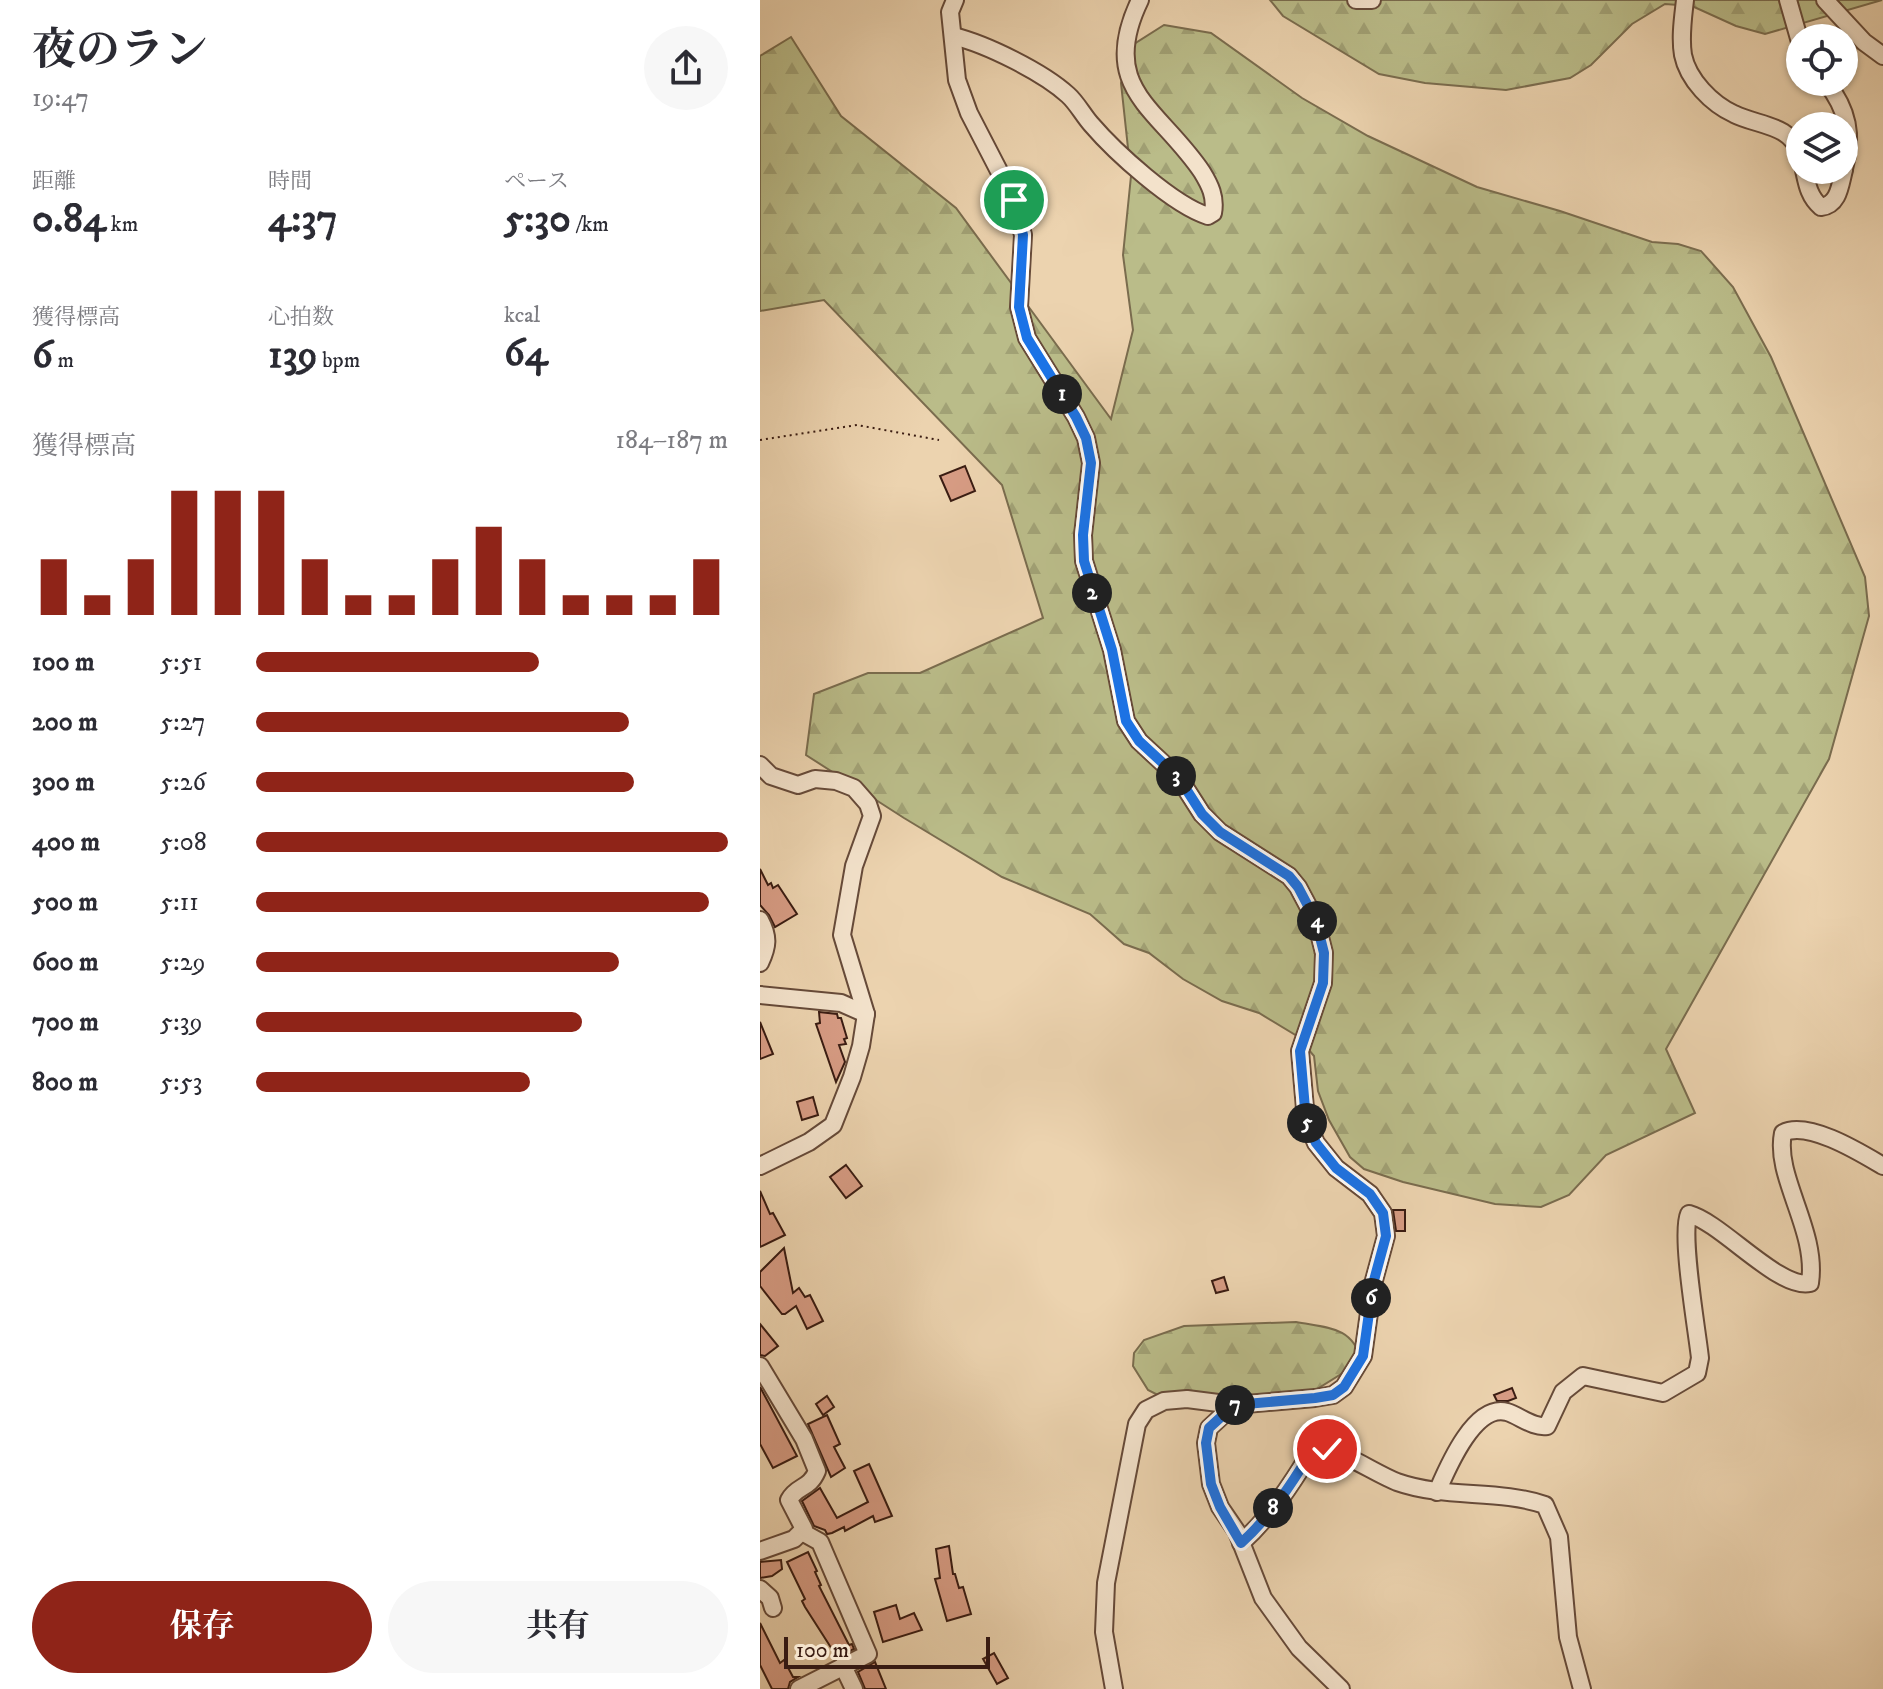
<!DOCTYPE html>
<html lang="ja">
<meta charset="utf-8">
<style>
:root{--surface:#fff;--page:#f7f7f7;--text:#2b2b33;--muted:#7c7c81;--accent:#8f2418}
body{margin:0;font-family:"IM FELL DW Pica","Noto Serif JP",serif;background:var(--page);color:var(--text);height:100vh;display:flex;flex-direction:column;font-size:30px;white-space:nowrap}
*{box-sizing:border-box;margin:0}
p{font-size:26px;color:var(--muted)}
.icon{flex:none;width:44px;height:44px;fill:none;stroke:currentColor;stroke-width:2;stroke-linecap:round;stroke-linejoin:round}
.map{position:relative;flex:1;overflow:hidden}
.side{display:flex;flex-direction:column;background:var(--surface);width:760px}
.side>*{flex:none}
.fabs{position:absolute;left:1026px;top:24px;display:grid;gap:16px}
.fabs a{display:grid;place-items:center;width:72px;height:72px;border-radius:50%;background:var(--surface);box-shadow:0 2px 6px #0004;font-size:40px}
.scale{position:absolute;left:24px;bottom:20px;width:206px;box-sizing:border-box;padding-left:8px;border:4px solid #3a1c12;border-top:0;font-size:22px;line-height:28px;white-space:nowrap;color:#3a1c12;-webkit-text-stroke:6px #f3e2cb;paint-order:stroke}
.pin{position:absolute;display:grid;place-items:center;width:68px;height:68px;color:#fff;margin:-34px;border:4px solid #fff;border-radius:50%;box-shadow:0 2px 8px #0007}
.km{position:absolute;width:40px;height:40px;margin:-20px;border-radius:50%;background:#222;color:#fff;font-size:22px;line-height:40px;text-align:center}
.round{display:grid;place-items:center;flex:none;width:84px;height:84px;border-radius:42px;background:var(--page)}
.head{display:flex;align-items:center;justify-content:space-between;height:136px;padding:0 32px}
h1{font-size:44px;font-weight:700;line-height:60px}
.metrics{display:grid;grid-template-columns:repeat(3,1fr);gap:12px;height:136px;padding:8px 32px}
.metrics div{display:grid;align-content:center}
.metrics b{font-size:40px;font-weight:700}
.metrics small{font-size:22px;font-weight:400}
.metrics p{font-size:22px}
.chart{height:224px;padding:16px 32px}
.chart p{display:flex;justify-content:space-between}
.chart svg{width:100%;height:144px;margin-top:8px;stroke:var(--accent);stroke-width:6}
.button{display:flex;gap:16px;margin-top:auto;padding:16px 32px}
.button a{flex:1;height:92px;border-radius:48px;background:var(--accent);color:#fff;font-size:32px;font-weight:700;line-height:92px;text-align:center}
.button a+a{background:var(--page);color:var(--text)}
ul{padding:0 32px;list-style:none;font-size:26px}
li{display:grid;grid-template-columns:128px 96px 1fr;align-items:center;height:60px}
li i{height:20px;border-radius:10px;background:var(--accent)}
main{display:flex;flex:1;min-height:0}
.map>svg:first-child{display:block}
.forest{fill:url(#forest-firs);stroke:#7a6c4e;stroke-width:2}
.building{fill:#d79c84;stroke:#3a1c12;stroke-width:2}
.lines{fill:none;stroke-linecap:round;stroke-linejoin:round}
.minor-casing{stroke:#664a39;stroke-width:20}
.path{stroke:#3a1c12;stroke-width:2;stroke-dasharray:2 4;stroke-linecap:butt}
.minor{stroke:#f3e2cb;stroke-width:16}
.route-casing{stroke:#fff;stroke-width:16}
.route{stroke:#1a73e8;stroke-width:10}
</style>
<main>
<section class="side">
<div class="head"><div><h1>夜のラン</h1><p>19:47</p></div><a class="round"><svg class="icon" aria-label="share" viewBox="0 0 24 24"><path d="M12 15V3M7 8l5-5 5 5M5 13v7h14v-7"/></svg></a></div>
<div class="metrics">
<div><p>距離</p><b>0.84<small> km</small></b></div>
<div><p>時間</p><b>4:37</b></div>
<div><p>ペース</p><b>5:30<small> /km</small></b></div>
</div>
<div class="metrics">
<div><p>獲得標高</p><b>6<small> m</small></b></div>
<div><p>心拍数</p><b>139<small> bpm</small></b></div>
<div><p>kcal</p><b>64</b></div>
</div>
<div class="chart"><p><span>獲得標高</span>184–187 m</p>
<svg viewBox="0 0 160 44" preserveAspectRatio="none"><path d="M5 44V27M15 44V38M25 44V27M35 44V6M45 44V6M55 44V6M65 44V27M75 44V38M85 44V38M95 44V27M105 44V17M115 44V27M125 44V38M135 44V38M145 44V38M155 44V27"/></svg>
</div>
<ul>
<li><b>100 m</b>5:51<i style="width:60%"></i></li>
<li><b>200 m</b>5:27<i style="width:79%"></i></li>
<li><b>300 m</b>5:26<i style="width:80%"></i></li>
<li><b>400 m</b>5:08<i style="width:100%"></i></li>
<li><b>500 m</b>5:11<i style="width:96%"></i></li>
<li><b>600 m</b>5:29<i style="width:77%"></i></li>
<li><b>700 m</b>5:39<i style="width:69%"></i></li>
<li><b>800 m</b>5:53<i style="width:58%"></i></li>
</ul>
<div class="button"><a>保存</a><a>共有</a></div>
</section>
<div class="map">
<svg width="1123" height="1689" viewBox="0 0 1123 1689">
<defs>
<pattern id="forest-firs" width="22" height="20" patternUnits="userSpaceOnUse" patternTransform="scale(2)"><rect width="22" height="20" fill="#babc89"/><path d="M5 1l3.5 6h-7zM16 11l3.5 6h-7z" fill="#a1a175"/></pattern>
</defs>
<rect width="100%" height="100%" fill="#ecd3af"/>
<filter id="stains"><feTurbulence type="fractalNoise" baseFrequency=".0025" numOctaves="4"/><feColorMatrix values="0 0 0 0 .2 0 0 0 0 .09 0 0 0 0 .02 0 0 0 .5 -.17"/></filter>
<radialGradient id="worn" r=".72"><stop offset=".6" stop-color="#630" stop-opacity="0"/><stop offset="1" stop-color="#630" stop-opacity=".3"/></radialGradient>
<g class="forest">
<polygon points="510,0 1122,0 1005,34 976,26 932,6 905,4 872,24 831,65 810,78 746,90 665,83 619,74 523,16"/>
<polygon points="404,25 451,33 542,98 608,136 717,187 800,211 892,242 918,244 941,251 973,287 1011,357 1105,577 1109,616 1069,759 906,1049 935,1113 846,1155 809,1195 781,1207 735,1204 643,1182 604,1169 590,1157 569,1120 558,1091 554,1056 537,1036 499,1013 462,1001 423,979 389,953 364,944 330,914 242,877 144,818 46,755 54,694 108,673 160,673 283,618 242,485 64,300 0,311 0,56 31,37 81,116 196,208 351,419 373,330 363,255 371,176 361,83 371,46"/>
<path d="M536,1322C568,1328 592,1326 602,1361L549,1394L423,1408L388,1390L373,1366L374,1353L384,1340L424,1326Z"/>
</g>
<g class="building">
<polygon points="205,466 215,491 191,501 180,476"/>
<polygon points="0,869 8,885 11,883 13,888 18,885 37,914 15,927 9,915 0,905"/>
<polygon points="59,1012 77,1014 78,1018 81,1018 87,1038 84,1039 86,1044 79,1045 85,1062 76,1082 56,1024 60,1023"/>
<polygon points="0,1022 13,1054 0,1059"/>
<polygon points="53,1097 58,1115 42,1120 37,1102"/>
<polygon points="86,1165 102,1186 86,1198 70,1177"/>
<polygon points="0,1191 10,1214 13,1213 25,1235 0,1247"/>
<polygon points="633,1210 645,1210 645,1231 636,1231"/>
<polygon points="24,1248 33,1293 39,1288 45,1297 50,1295 63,1321 47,1329 36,1306 25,1314 22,1314 0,1286 0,1272"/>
<polygon points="464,1277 468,1290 456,1293 452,1281"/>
<polygon points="0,1324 18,1346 5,1356 0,1355"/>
<polygon points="0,1387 37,1456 13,1468 0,1444"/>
<polygon points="752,1388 756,1398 748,1401 737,1401 734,1395"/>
<polygon points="67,1396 74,1407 63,1415 56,1404"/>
<polygon points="67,1415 80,1444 74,1447 85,1468 71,1477 48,1424"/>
<polygon points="109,1464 132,1516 115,1522 113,1516 85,1531 84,1527 72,1533 67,1534 65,1530 54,1526 42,1501 60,1488 77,1518 108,1502 94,1471"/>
<polygon points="189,1546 193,1574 195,1574 199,1588 203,1587 211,1614 187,1621 175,1579 180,1578 176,1549"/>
<polygon points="48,1552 57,1571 55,1572 61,1585 59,1586 89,1645 92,1644 94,1649 77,1657 45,1607 42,1601 45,1599 27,1562"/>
<polygon points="21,1560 22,1569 12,1576 0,1578 0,1562"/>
<polygon points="136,1605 140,1619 154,1613 162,1630 123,1642 114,1612"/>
<polygon points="0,1623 20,1663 24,1660 33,1677 38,1677 30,1682 28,1689 12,1689 0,1665"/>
<polygon points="234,1653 248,1678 237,1684 223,1659"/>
<polygon points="115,1662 126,1689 105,1689 98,1672"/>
</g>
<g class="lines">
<g class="minor-casing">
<g id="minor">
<polyline points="195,0 190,12 197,80 209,113 254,200 263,235 259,307 267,338 316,417 326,438 331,463 323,535 324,561 352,650 366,721 379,741 419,778 442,814 460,832 529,876 538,887 556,921 564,953 563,983 540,1051 546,1120 556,1143 576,1168 610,1194 623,1213 626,1236 613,1284 603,1356 584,1387 573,1395 555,1398 474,1405 427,1399 404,1401 386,1410 377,1424 346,1583 344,1632 354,1689"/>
<polyline points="596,0 612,0"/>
<path d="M925,0C923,18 920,37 923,55C928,80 952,104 974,114C998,126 1031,124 1040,154"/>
<polyline points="1028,0 1040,42"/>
<polyline points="1065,0 1104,42 1123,56"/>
<path d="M193,36C226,44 283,72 308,95C317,103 323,115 331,124C355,152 413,205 448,216L453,213C456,197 450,185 442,172C399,108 337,89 380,0"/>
<path d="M1066,82C1088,110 1093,135 1084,169"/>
<path d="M1044,170C1047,184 1049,197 1061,207C1079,205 1080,185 1084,170"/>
<polyline points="0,765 11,776 38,785 55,779 76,781 94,788 108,804 112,816 94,866 82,935 106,1014 101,1046 92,1077 73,1125 49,1142 0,1166"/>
<path d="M0,920C9,937 8,946 0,963"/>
<polyline points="0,995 81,1003 106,1014"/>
<path d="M0,1366L44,1439L57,1471C49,1490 37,1485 29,1500L44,1529L34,1539L0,1551"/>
<polyline points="474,1405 449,1428 446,1443 451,1484 460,1507 477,1532 503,1598 539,1648 581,1689"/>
<path d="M677,1492C687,1469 714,1403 747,1412C760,1416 773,1428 787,1426L803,1392L823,1376L903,1393L937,1373L940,1358C937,1330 920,1234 929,1214C962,1223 1019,1290 1050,1283C1058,1230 1014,1177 1023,1133C1048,1120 1101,1153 1123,1166"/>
<path d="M481,1543C510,1517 531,1485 551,1452L557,1448C583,1450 612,1472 637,1482C685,1499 738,1489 785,1505L799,1537L808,1637L822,1689"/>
<polyline points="0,1589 10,1598 13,1608"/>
<polyline points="83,1666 94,1689"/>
<polyline points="39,1689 108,1654 60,1542 42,1532"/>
</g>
</g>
<polyline class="path" points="0,440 97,425 179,440"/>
<use href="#minor" class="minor"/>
</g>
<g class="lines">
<g class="route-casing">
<path id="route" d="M254,200L263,235L259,307L267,338L316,417L326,438L331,463L323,535L324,561L352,650L366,721L379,741L419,778L442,814L460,832L529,876L538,887L556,921L564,953L563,983L540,1051L546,1120L556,1143L576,1168L610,1194L623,1213L626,1236L613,1284L603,1356L584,1387L573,1395L555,1398L474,1405L449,1428L446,1443L451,1484L460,1507L481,1543C510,1517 531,1485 551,1452L557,1448L567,1449"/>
</g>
<use href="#route" class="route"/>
</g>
<rect width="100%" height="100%" filter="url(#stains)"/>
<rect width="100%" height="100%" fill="url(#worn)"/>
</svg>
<div class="fabs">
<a><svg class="icon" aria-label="locate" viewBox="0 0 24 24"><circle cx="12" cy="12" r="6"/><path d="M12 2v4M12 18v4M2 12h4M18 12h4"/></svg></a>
<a><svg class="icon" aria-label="layers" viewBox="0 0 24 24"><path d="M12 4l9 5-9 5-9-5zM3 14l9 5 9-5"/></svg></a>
</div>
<div class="scale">100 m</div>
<div class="pin" style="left:254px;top:200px;background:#1e9e55"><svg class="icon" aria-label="arrive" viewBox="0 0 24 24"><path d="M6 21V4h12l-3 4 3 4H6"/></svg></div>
<div class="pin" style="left:567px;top:1449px;background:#d93025"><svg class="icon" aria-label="check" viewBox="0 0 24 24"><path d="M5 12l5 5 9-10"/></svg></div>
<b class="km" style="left:302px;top:394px">1</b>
<b class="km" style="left:332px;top:593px">2</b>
<b class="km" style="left:416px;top:776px">3</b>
<b class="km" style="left:557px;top:921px">4</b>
<b class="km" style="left:547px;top:1123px">5</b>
<b class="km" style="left:611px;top:1298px">6</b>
<b class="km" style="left:475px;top:1405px">7</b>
<b class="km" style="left:513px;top:1508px">8</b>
</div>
</main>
